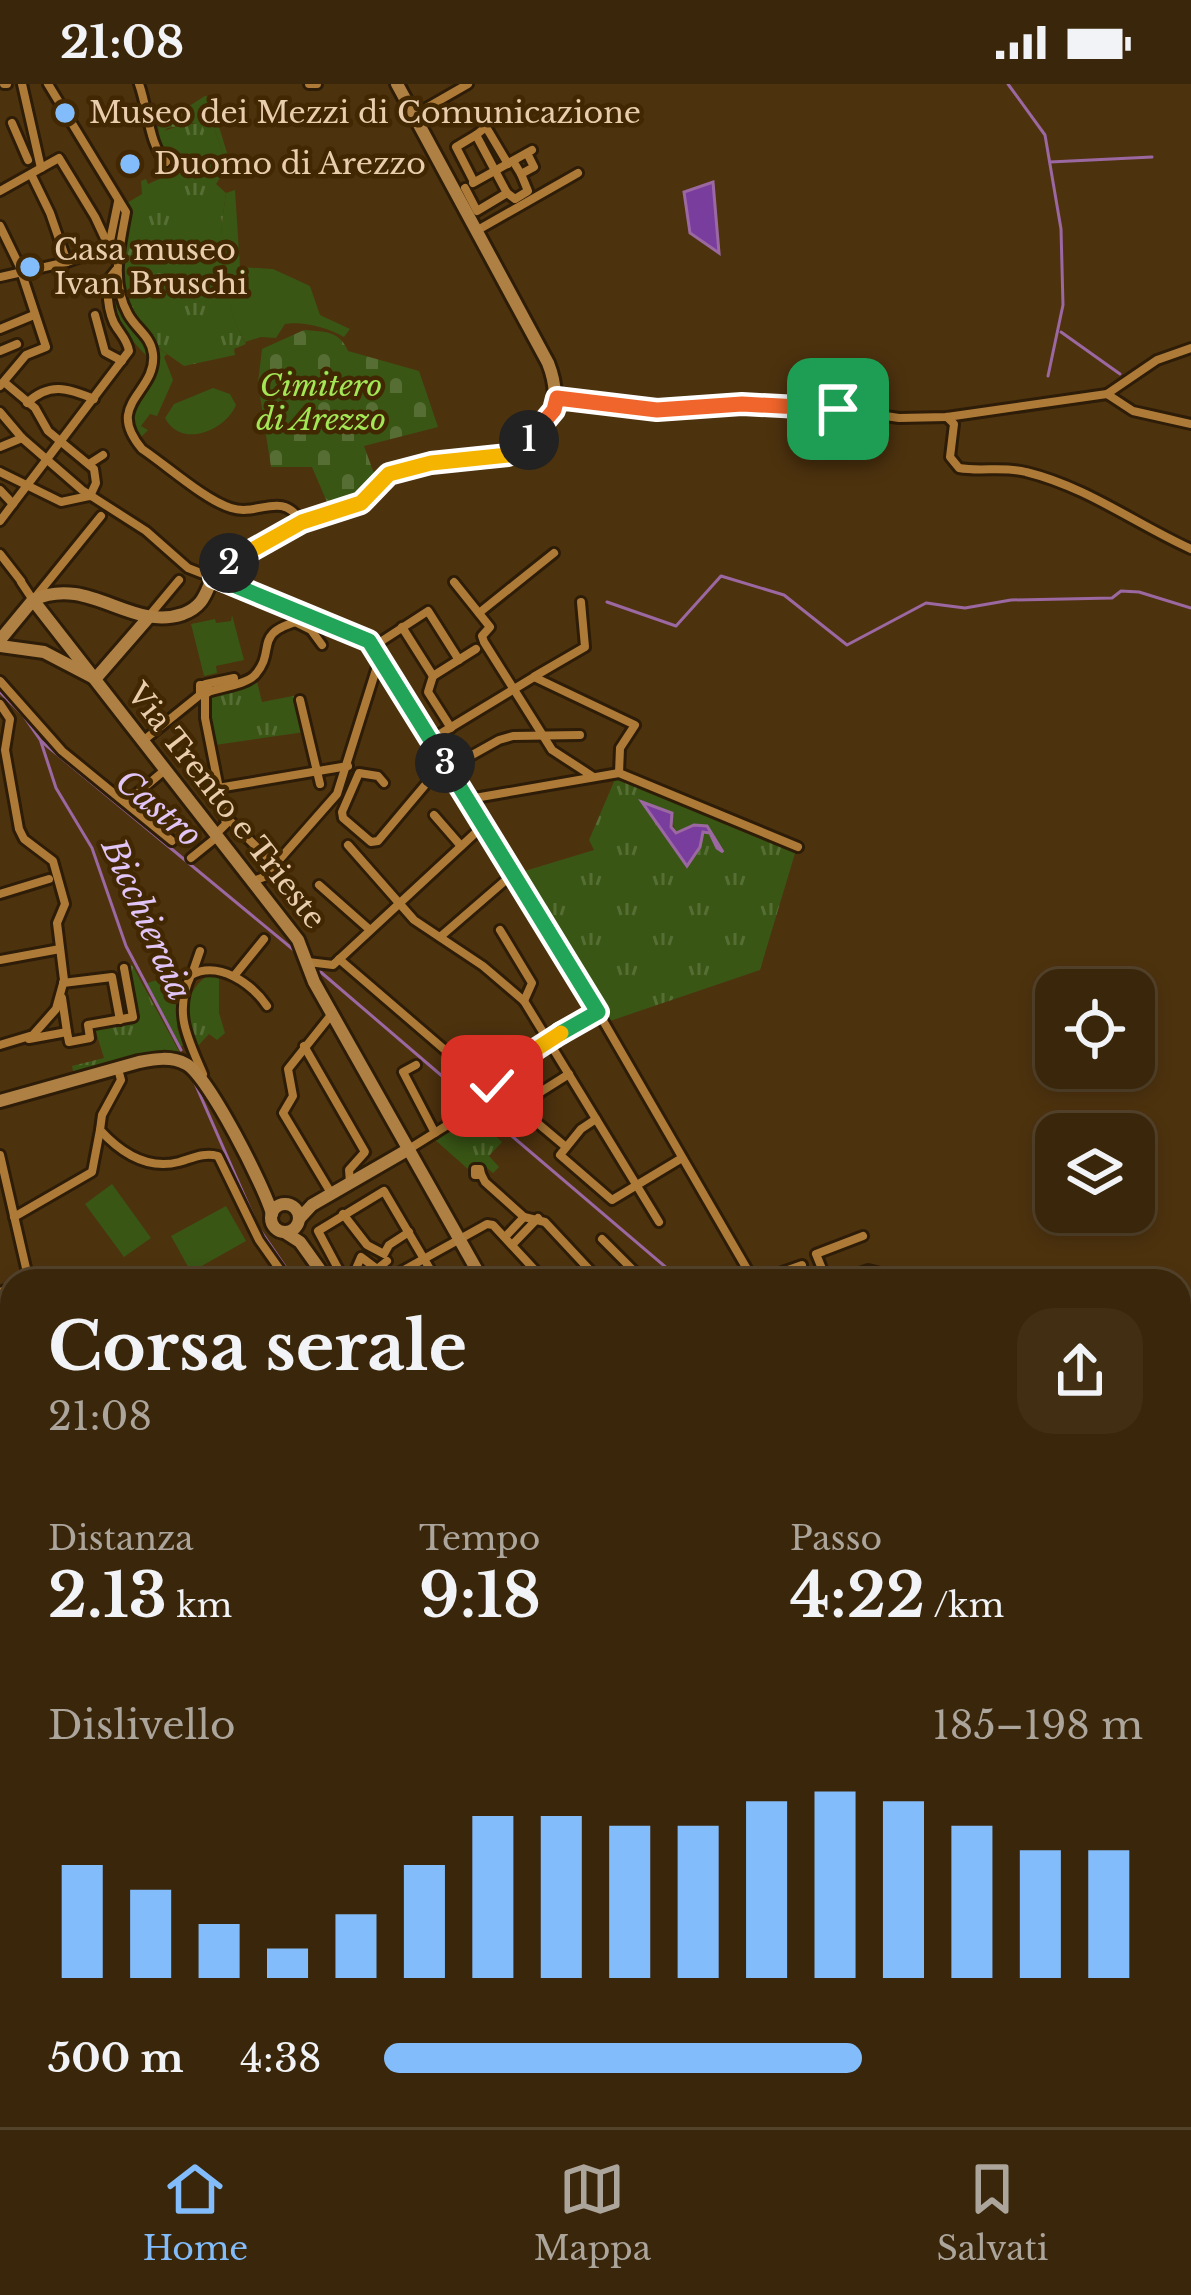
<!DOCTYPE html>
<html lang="it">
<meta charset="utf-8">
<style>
:root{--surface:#3a260a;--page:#412e13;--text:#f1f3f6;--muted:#aba59c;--line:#54432b;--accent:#82bcfa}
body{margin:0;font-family:"Libre Baskerville",serif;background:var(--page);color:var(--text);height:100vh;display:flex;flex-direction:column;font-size:45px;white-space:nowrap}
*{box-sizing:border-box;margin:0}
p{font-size:39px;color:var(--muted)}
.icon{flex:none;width:66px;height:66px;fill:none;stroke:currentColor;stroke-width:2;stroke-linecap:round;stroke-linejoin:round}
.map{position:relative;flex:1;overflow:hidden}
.side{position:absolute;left:0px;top:1185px;width:1191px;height:858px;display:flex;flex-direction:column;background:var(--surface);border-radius:36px 36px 0 0;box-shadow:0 6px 18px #0003,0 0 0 3px var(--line)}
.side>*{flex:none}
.tools{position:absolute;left:1035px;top:885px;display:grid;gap:24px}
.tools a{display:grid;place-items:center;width:120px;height:120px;border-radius:24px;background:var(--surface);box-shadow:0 6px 18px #0003,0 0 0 3px var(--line);font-size:60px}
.pin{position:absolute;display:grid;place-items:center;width:102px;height:102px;color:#fff;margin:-51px;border-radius:24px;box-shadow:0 6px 18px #0006}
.km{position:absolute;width:60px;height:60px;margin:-30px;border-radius:50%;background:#222;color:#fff;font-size:33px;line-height:60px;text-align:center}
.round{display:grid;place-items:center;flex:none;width:126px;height:126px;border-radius:36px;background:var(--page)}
.head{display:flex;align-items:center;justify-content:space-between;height:204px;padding:0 48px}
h1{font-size:66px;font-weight:700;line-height:90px}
.stats{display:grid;grid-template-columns:repeat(3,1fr);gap:18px;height:204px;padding:12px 48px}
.stats div{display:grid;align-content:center}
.stats b{font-size:60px;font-weight:700}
.stats small{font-size:33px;font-weight:400}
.stats p{font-size:33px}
.chart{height:336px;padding:24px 48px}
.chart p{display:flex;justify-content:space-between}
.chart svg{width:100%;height:216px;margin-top:12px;stroke:var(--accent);stroke-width:6}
ul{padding:0 48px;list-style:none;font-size:39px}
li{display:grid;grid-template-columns:192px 144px 1fr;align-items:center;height:90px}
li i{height:30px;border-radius:15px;background:var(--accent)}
.status{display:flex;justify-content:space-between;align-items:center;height:84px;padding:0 60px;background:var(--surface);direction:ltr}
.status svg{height:33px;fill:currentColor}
.tab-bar{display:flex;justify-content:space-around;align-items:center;height:168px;border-top:3px solid var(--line);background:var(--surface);font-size:33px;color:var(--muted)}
.tab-bar a{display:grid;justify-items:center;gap:6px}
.tab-bar .selected{color:var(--accent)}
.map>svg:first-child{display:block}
.grass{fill:#395615}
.forest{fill:url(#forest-crowns)}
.cemetery{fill:url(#cemetery-stones)}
.park{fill:url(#park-tufts);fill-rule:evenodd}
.water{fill:#793d9e;stroke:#9b68a2;stroke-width:3}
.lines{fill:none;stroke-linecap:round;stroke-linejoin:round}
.stream{stroke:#9b68a2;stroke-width:3}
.minor-casing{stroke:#2d1c07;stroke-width:14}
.major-casing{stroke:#2d1c07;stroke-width:18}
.minor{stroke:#ae7a37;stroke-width:8}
.major{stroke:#af8044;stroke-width:12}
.split-1-casing{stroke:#fff;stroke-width:24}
.split-2-casing{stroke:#fff;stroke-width:24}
.split-3-casing{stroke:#fff;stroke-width:24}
.split-4-casing{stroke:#fff;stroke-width:24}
.split-5-casing{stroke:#fff;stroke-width:24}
.split-1{stroke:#f0652b;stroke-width:15}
.split-2{stroke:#f5b400;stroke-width:15}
.split-3{stroke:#22a559;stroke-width:15}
.split-4{stroke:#22a559;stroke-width:15}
.split-5{stroke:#f5b400;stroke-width:15}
.poi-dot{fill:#82bcfa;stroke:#422802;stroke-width:4.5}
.labels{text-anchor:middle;stroke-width:9;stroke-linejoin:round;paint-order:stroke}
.poi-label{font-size:30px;fill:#e9cdad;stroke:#422802;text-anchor:start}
.park-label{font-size:30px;font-style:italic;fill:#a4e756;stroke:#422802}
.street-label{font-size:30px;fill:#e9cdad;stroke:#422802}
.water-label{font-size:33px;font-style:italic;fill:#e1c5f7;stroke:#422802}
</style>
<div class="status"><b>21:08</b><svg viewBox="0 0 49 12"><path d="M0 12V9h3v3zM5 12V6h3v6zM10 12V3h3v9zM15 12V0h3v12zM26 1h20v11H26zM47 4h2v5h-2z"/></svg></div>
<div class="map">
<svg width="1191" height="2043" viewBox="0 0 1191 2043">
<defs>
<pattern id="forest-crowns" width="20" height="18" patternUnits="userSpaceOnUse" patternTransform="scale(3)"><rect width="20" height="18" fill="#395615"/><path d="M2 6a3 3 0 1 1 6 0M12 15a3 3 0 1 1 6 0" fill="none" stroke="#566d34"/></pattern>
<pattern id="cemetery-stones" width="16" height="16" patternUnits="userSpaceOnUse" patternTransform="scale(3)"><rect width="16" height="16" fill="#395615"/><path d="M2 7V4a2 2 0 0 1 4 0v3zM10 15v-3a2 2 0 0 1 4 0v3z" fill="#566d34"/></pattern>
<pattern id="park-tufts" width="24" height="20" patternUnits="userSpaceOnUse" patternTransform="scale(3)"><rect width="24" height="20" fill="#395615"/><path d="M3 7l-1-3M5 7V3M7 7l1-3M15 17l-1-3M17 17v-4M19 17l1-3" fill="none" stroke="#566d34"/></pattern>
</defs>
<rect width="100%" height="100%" fill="#4d320e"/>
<g class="grass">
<path d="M235,106L240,183L273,185L310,202L320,231L350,245L344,253C329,244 302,237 285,240L276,254L261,253L245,258C216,203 217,169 226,109Z"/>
<polygon points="156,263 167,270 164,273 173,296 157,332 150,330 141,342 148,346 139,355 131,329 158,279"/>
<path d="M213,304L230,310L236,321C225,347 181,365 165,334L174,320Z"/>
<polygon points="232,531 244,576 216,582 217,589 204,592 191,540 215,535 216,539 231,537"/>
<polygon points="185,888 177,943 183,961 181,963 147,899"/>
<polygon points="112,1100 151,1154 124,1173 85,1120"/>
<polygon points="226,1122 246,1157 191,1188 171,1152"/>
</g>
<g class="forest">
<polygon points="197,21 207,22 226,79 217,93 194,39 163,45"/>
<polygon points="1179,1588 1191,1596 1191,1677 1179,1675 1179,1609 1185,1604 1179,1598"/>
</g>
<path class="cemetery" d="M304,246C325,248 339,246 348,267L419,287L438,343L364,362L376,395L368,404L327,418L312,383H271L258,299L262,265Z"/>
<g class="park">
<path d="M205,12L210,13L230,79L216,100L226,109C217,171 217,204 246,260L234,265L235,271L184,282L150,258L152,277C95,223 111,202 126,131L122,122L142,110L141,97L146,95L148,100L164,93L161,80L169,77L166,68L161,70L158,42ZM197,21L207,22L226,79L218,92L219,73L201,40H184L164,47Z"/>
<polygon points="257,598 262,618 298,611 305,648 215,661 206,611"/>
<path d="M616,693L796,766L760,886L607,938L515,790L594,766L589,756ZM647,722L668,726L676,749L695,741L713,750H700V763L687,781Z"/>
<polygon points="132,881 180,969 158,969 74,991 72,982 104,974 95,945 137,936 126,883"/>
<path d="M207,892H219V929L225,949L217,956L209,950L196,964C187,937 181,910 207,892Z"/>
<polygon points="472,1031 502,1058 489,1072 499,1083 493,1089 481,1079 468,1085 434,1055"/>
</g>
<g class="water">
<polygon points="713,98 719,169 690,149 684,108"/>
<polygon points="642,718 672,729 671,743 676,749 694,741 707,742 723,768 717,764 710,749 703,748 700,763 687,782"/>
</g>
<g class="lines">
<g class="stream">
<polyline points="1008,0 1045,51 1061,145 1063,221 1048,292"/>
<polyline points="1050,78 1152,73"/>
<polyline points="1061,248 1120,290"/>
<polyline points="607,518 676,542 721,492 784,511 847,561 926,519 965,524 1011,516 1112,514 1121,507 1139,508 1191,524"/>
<polyline points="0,608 23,631 41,657 295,867"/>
<polyline points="41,658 56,704 92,764 126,862 181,966"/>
<polyline points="316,884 470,1016"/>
<polyline points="194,997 258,1143 295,1197"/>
<polyline points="480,1025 682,1197"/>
<polyline points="1179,1343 1191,1342"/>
<polyline points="0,1430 12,1439"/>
<polyline points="1179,1851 1191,1851"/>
<polyline points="620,2031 622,2043"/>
</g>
<g class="minor-casing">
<g id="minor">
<polyline points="4,0 7,0"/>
<polyline points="22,0 41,84"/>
<path d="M48,0L126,128C120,162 110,197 128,230C136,245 151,252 153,270C157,309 103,319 142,365C166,381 205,416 231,424C258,433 281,406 301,437"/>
<path d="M139,0C148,24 149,62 166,78"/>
<polyline points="309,0 317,0"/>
<polyline points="414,31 468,0"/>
<polyline points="12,39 28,76"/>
<polyline points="476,51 486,43 508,80"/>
<polyline points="513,77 521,90 534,83 527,69"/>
<polyline points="31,90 50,129 67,178"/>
<polyline points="474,98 456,63 476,51 507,109"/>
<polyline points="473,99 532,66"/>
<polyline points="465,104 477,127 507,109 515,115 528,107 521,90"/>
<polyline points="0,107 59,74 95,133 109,163"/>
<polyline points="0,142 19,181 46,263 26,271 0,302"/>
<polyline points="476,147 578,89"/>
<polyline points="109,162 118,118"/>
<polyline points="0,193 67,178 109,163"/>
<polyline points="95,231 105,268 122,277"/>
<polyline points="0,245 34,231"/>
<polyline points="0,267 17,260"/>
<polyline points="4,298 35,324 48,347 94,385 96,399 90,412"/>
<polyline points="1107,310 1157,276 1191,264"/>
<polyline points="557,313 657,326 742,320 839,325 899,334 947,333 1107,310 1133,327 1191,340"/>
<path d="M27,319C49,298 68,304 94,315"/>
<polyline points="0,328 22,354 82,406 146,447 188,484 354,549 374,562 598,928 754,1197"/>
<path d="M947,333L954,340L950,373L959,384C981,388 1004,382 1026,388C1087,403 1134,439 1191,465"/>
<polyline points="0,363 22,354"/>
<polyline points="89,380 103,371"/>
<polyline points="0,388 61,418 89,412"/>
<polyline points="0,406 13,420"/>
<path d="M0,437L129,267C127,255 120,250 114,239C108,226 107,209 108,196L116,186"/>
<polyline points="0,470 21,497"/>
<polyline points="21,498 33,516 101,432"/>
<polyline points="454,498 490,543 482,552 484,558 552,666 592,692"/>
<polyline points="479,529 554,469"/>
<polyline points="149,532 179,496"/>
<polyline points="297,539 311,546 322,561"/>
<polyline points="402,543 433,592 428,608 451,644"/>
<polyline points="374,562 428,527 459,576"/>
<polyline points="433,592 476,565"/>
<polyline points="535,592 585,563 581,518"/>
<polyline points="0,597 62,667 172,757"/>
<polyline points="206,600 234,594"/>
<rect x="200" y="601" width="7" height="8"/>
<path d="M208,608C222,603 245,601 255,591C278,565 250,549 303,536L305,529"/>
<polyline points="205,610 205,634 226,740 216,750"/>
<polyline points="300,616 320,700"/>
<polyline points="0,620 10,635 5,666 19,745 24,755 53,777 65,820 57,839 64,896 56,925 33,951 0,961"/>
<polyline points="144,656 201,610"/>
<polyline points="430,656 534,593 635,641 620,664 619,689"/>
<polyline points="384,699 378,692 359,689 342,728 343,734 371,758 378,757 431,694 499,656 513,652 580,651"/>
<polyline points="218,704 348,682"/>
<polyline points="469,715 619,689 798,763"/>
<polyline points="127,718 166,685"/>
<polyline points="434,731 461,762"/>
<polyline points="225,732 275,781"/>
<polyline points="348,761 414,836 483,882 524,917 659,1138"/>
<polyline points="191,774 217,753"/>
<polyline points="253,797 264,793 337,710 380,573"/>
<polyline points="319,801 370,846"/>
<polyline points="0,810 49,795"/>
<polyline points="500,846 532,899 524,917"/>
<polyline points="440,853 513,790"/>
<polyline points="339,875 481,997 484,1012"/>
<polyline points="0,876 60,865"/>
<polyline points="308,878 333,881 484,741"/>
<polyline points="192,890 200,867"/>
<polyline points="234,892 264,855"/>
<polyline points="63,899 112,893 120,936"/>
<polyline points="62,914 67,948"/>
<polyline points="331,931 288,985 293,1012 283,1029 331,1109"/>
<polyline points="29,955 67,948 69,958 90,954 88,941 133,933 124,884"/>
<polyline points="304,962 365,1068 349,1086 350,1098"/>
<polyline points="416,981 403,988 435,1049"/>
<path d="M118,985L121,996L102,1031L100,1046C121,1069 148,1086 179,1078C193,1074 204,1068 218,1072L259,1156L288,1197"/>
<path d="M203,990C188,955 173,929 191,891C219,876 252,900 267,922"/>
<polyline points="497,1005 566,1063"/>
<polyline points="523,1026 542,1007 569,990"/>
<polyline points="596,1035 581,1045 560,1071 612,1116 682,1074"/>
<polyline points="409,1065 462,1032 513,979 598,928"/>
<polyline points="0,1071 29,1197"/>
<polygon points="475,1085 480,1085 481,1091 475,1091"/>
<polyline points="481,1090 485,1098 524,1133 545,1138 600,1197"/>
<polyline points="343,1130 367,1161 384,1170 389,1161 409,1148"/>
<polyline points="14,1133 92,1088 100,1046"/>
<polyline points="505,1153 524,1133"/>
<polyline points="602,1155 637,1190 632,1197"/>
<polyline points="512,1161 538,1134"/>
<polyline points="352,1194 361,1173 377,1185 387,1177"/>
<polyline points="368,1197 341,1190 318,1147 384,1107 437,1197"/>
<polyline points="384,1197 487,1140 493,1141 545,1197"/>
<polyline points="757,1197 802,1181"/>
<polyline points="827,1197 816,1170 863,1152"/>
<polyline points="837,1197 868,1186 913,1197"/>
<polyline points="0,1208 12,1204"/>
<polyline points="1179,1218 1191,1219"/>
<polyline points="0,1422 12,1422"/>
<polyline points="1179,1485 1191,1497"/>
<polyline points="1179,1552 1191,1534"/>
<polyline points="1179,1587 1191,1590"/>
<polyline points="0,1854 12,1851"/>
<polyline points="1179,2022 1191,2027"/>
<polyline points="197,2031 202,2043"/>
<polyline points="572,2031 581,2043"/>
<polyline points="658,2031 663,2043"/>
<polyline points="705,2031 711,2043"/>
<polyline points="892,2031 895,2043"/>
<polyline points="1093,2031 1097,2043"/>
<polyline points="1099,2031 1113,2043"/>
<polyline points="500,2043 512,2031"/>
<polyline points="755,2043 771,2036 804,2031"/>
<polyline points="922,2043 923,2031"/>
</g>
</g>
<g class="major-casing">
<g id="major">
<path d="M33,516C89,490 131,548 183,530C212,519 204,497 222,483C244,466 276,449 302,438C320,430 345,429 362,418C375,409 380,394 395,388C431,373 491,386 520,365C553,340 563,317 548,279L397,0"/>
<polyline points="33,516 298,856 314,898 483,1197"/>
<polyline points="0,556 33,516"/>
<polyline points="0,562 44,568 94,594"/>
<polyline points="96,594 149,533"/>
<path d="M0,1017L139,978C155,975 171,972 186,980C208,991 265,1104 272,1130"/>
<circle cx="285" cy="1134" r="14"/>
<polyline points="299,1135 312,1121 409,1065"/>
<polyline points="286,1149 300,1158 328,1197"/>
<polyline points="626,2031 629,2043"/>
</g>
</g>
<use href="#minor" class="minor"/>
<use href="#major" class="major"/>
</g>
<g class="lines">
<g class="split-1-casing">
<polyline id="split-1" points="529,356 554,326 557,314 657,326 742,320 838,325"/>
</g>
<g class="split-2-casing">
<polyline id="split-2" points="229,479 302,438 361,419 389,390 431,379 508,371 529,356"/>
</g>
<g class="split-3-casing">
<polyline id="split-3" points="229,479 214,493 369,557 445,679"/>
</g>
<g class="split-4-casing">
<polyline id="split-4" points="445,679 598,928 561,949"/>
</g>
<g class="split-5-casing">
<polyline id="split-5" points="492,1002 513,980 561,949"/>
</g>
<use href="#split-1" class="split-1"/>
<use href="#split-2" class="split-2"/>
<use href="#split-3" class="split-3"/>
<use href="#split-4" class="split-4"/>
<use href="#split-5" class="split-5"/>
</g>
<g class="poi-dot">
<circle cx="65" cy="29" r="12"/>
<circle cx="130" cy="80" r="12"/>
<circle cx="30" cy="183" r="12"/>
</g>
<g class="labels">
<g class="poi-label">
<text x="89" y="39">Museo dei Mezzi di Comunicazione</text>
<text x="154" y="90">Duomo di Arezzo</text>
<text x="54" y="176">Casa museo<tspan x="54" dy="34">Ivan Bruschi</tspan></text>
</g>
<g class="park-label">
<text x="321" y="312">Cimitero<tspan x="321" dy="34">di Arezzo</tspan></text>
</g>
<g class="street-label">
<text transform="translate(226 722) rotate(52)" y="10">Via Trento e Trieste</text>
</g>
<g class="water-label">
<text transform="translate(159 724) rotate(40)" y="12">Castro</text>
<text transform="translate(147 835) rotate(66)" y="12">Bicchieraia</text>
</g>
</g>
</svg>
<div class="tools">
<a><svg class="icon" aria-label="locate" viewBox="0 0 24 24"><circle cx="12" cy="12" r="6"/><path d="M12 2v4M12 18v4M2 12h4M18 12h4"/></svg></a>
<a><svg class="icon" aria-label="layers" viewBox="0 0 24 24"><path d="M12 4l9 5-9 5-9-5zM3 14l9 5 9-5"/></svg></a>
</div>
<div class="pin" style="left:838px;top:325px;background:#1e9e55"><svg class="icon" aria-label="arrive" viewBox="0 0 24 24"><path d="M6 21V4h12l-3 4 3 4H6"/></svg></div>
<div class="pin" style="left:492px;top:1002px;background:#d93025"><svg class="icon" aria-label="check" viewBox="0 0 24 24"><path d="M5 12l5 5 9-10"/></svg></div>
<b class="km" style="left:529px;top:356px">1</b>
<b class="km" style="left:229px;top:479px">2</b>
<b class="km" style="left:445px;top:679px">3</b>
<section class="side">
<div class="head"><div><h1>Corsa serale</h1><p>21:08</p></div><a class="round"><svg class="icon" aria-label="share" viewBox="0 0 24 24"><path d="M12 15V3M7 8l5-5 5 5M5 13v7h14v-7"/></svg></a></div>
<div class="stats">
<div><p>Distanza</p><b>2.13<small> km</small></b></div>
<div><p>Tempo</p><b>9:18</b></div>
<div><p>Passo</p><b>4:22<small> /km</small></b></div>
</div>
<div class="chart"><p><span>Dislivello</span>185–198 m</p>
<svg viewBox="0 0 160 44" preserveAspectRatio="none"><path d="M5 44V21M15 44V26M25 44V33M35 44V38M45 44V31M55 44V21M65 44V11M75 44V11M85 44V13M95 44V13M105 44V8M115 44V6M125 44V8M135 44V13M145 44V18M155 44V18"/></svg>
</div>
<ul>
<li><b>500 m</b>4:38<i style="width:63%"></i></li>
</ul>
</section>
</div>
<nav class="tab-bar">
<a class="selected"><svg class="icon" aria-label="home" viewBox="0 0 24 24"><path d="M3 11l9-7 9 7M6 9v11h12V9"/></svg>Home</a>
<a><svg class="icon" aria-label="map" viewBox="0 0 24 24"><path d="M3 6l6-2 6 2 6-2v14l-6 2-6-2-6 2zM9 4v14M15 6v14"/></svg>Mappa</a>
<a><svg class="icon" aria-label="saved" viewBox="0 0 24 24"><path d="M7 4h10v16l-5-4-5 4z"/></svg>Salvati</a>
</nav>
